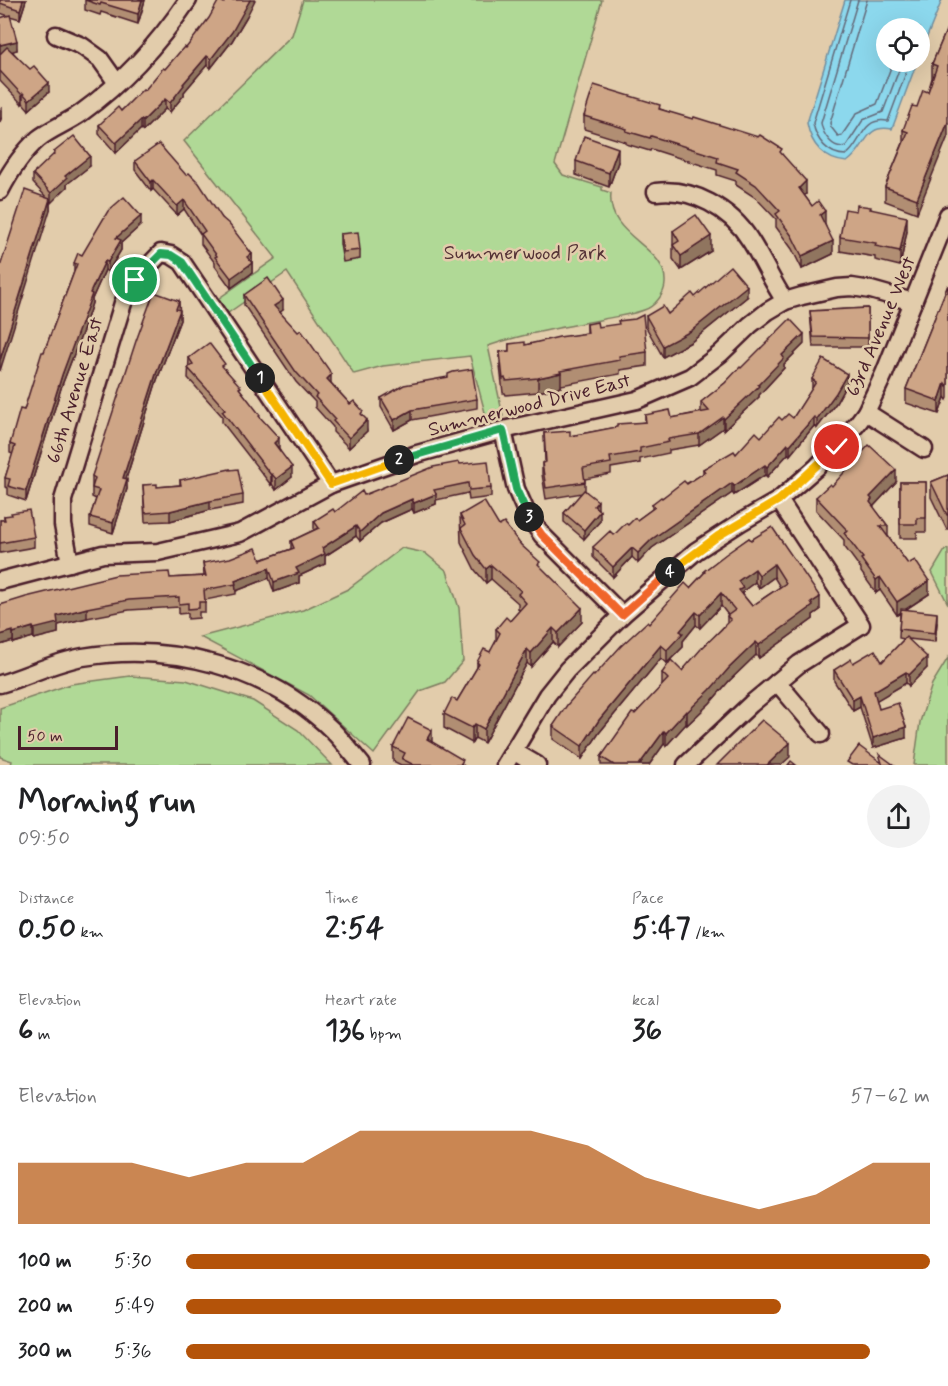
<!DOCTYPE html>
<meta charset="utf-8">
<style>
:root{--surface:#fff;--page:#f2f2f2;--text:#202124;--muted:#757577;--accent:#b45309}
body{margin:0;font-family:Mynerve,sans-serif;background:var(--page);color:var(--text);height:100vh;display:flex;flex-direction:column;font-size:22px;white-space:nowrap}
*{box-sizing:border-box;margin:0}
p{font-size:20px;color:var(--muted)}
.icon{flex:none;width:33px;height:33px;fill:none;stroke:currentColor;stroke-width:2;stroke-linecap:round;stroke-linejoin:round}
.map{position:relative;height:765px;overflow:hidden}
.details{display:flex;flex-direction:column;background:var(--surface);flex:1}
.details>*{flex:none}
.tools{position:absolute;left:876px;top:18px;display:grid;gap:12px}
.tools a{display:grid;place-items:center;width:54px;height:54px;border-radius:50%;background:var(--surface);box-shadow:0 6px 24px #0002;font-size:30px}
.scale{position:absolute;left:18px;bottom:15px;width:100px;box-sizing:border-box;padding-left:6px;border:3px solid #4a1f2b;border-top:0;font-size:16px;line-height:21px;white-space:nowrap;color:#4a1f2b;-webkit-text-stroke:4px #e2ccab;paint-order:stroke}
.pin{position:absolute;display:grid;place-items:center;width:51px;height:51px;color:#fff;margin:-26px;border:3px solid #fff;border-radius:50%;box-shadow:0 2px 6px #0007}
.km{position:absolute;width:30px;height:30px;margin:-15px;border-radius:50%;background:#222;color:#fff;font-size:16px;line-height:30px;text-align:center}
.round{display:grid;place-items:center;flex:none;width:63px;height:63px;border-radius:32px;background:var(--page)}
.overview{display:flex;align-items:center;justify-content:space-between;height:102px;padding:0 18px}
h1{font-size:33px;font-weight:800;line-height:45px}
.stats{display:grid;grid-template-columns:repeat(3,1fr);gap:9px;height:102px;padding:6px 18px}
.stats div{display:grid;align-content:center}
.stats b{font-size:30px;font-weight:800}
.stats small{font-size:16px;font-weight:400}
.stats p{font-size:16px}
.chart{height:168px;padding:12px 18px}
.chart p{display:flex;justify-content:space-between}
.chart svg{width:100%;height:108px;margin-top:6px;fill:var(--accent);opacity:.7}
ul{padding:0 18px;list-style:none;font-size:20px}
li{display:grid;grid-template-columns:96px 72px 1fr;align-items:center;height:45px}
li i{height:15px;border-radius:8px;background:var(--accent)}
.map>svg:first-child{display:block}
.green{fill:#b0d996;stroke:#7d7c60;stroke-width:1.5}
.water{fill:#8cd8ed;stroke:#728e9f;stroke-width:1.5}
.lines{fill:none;stroke-linecap:round;stroke-linejoin:round}
.shore{stroke:#646979;stroke-width:1.5}
.minor-casing{stroke:#4a1f2b;stroke-width:21}
.minor{stroke:#e2ccab;stroke-width:16}
.wall{fill:#b18e73;stroke:#4a1f2b;stroke-width:1.5;fill-rule:evenodd}
.shaded-wall{fill:#90745e;stroke:#4a1f2b;stroke-width:1.5}
.building{fill:#cea586;stroke:#4a1f2b;stroke-width:1.5;fill-rule:evenodd}
.split-1-casing{stroke:#fff;stroke-width:12}
.split-2-casing{stroke:#fff;stroke-width:12}
.split-3-casing{stroke:#fff;stroke-width:12}
.split-4-casing{stroke:#fff;stroke-width:12}
.split-5-casing{stroke:#fff;stroke-width:12}
.split-1{stroke:#22a559;stroke-width:8}
.split-2{stroke:#f5b400;stroke-width:8}
.split-3{stroke:#22a559;stroke-width:8}
.split-4{stroke:#f0652b;stroke-width:8}
.split-5{stroke:#f5b400;stroke-width:8}
.labels{text-anchor:middle;stroke-width:5;stroke-linejoin:round;paint-order:stroke}
.park-label{font-size:20px;fill:#543236;stroke:#e2ccab}
.street-label{font-size:20px;fill:#4a1f2b;stroke:#e2ccab}
</style>
<div class="map">
<svg width="948" height="765" viewBox="0 0 948 765">
<rect width="100%" height="100%" fill="#e2ccab"/>
<filter id="ink" filterUnits="userSpaceOnUse"><feTurbulence type="fractalNoise" baseFrequency=".0167" numOctaves="2"/><feDisplacementMap in="SourceGraphic" scale="12" xChannelSelector="R" yChannelSelector="G"/><feConvolveMatrix kernelMatrix="1 2 1 2 8 2 1 2 1" color-interpolation-filters="sRGB"/></filter>
<g filter="url(#ink)">
<g class="green">
<path d="M303,0H602L555,164L563,175L602,187V190L611,193C606,238 667,245 665,283C665,294 654,307 644,310C631,315 617,316 604,319C565,327 525,333 488,346L503,416L487,420L470,356L383,366L354,374L287,272L228,313L218,299L276,258L184,141L292,35Z"/>
<polygon points="402,548 425,553 447,571 459,608 463,661 445,682 420,691 374,754 309,695 200,637 303,610 348,589"/>
<polygon points="948,549 948,604 932,572 945,550"/>
<polygon points="948,658 948,765 914,765 920,722 932,684"/>
<polygon points="130,676 186,680 253,701 298,730 332,765 11,765 12,761 0,757 0,708 71,684"/>
</g>
<path class="water" d="M845,0H942L920,54V28H886V62H917L892,129C863,124 868,148 847,162C824,160 811,145 807,123Z"/>
<g class="lines">
<g class="shore">
<path d="M850,0L813,123C816,140 828,155 846,155C859,147 862,123 878,121C882,120 885,121 888,121L910,62"/>
<path d="M858,0L821,123C823,135 833,150 846,146L863,120L883,112L902,62"/>
<polyline points="867,0 830,123 831,127 838,136 842,135 857,113 877,104 893,62"/>
</g>
<g class="minor-casing">
<g id="minor">
<polyline points="56,35 82,46 100,59 117,83"/>
<path d="M0,191C10,172 21,154 38,139C50,129 67,123 81,113C124,82 159,43 188,0"/>
<path d="M656,192C692,187 731,209 750,240C763,260 772,282 785,301"/>
<polyline points="866,412 924,449"/>
<polyline points="503,430 516,489 527,514 542,535 622,615"/>
<polyline points="70,563 63,525 63,500 123,303 135,280 161,253 171,255 182,262 331,484"/>
<polyline points="0,581 103,554 158,552 240,533 331,484 417,454 503,430 637,400 690,377 720,354 750,325 768,311 785,301 802,296 837,288 852,287 871,290 913,302"/>
<polyline points="777,682 821,734"/>
<path d="M0,684C28,676 54,662 83,657C170,642 267,667 332,730C343,741 352,753 362,765"/>
<polyline points="513,751 537,765"/>
<polyline points="505,765 547,695 567,670 622,615 696,551 741,522 779,500 817,467 857,424 866,412 884,374 948,215"/>
<polyline points="686,765 751,704 799,664 861,625 779,500"/>
</g>
</g>
<use href="#minor" class="minor"/>
</g>
<g class="wall">
<polygon points="0,0 26,0 20,19 10,16 17,50 12,51 49,92 29,110 23,103 22,104 0,81 0,18 9,16 0,13"/>
<polygon points="85,0 145,0 138,24 101,12 100,15 85,10"/>
<polygon points="247,16 232,41 211,68 207,65 184,92 184,95 170,112 165,109 143,131 141,129 116,153 99,134 99,125 121,111 145,90 165,69"/>
<polygon points="948,26 917,213 885,201 885,187 903,143 903,130 917,107 928,92 932,78 932,64"/>
<polygon points="660,109 782,154 806,194 804,195 825,224 833,254 802,269 792,249 776,227 776,219 756,198 736,185 736,181 717,175 717,170 651,149 650,151 626,144 626,142 584,129 584,116"/>
<polygon points="54,152 90,166 67,184 67,187 50,202 50,210 46,197 33,183 33,174 54,155"/>
<polygon points="135,161 222,218 252,254 252,273 231,288 215,266 215,263 201,244 201,235 184,209 177,215 153,189 151,191 135,170"/>
<polygon points="576,161 618,162 609,187 576,175"/>
<polygon points="871,209 907,231 900,266 875,260 875,257 840,251 840,237 856,211"/>
<polygon points="141,225 121,243 121,250 108,272 105,270 92,299 92,303 84,328 62,385 26,501 8,495 8,488 5,487 5,478 13,454 10,453 10,444 24,410 44,352 74,272 74,263 82,255"/>
<polygon points="673,231 711,251 681,270 673,259"/>
<polygon points="340,234 360,250 360,259 343,262 340,244"/>
<polygon points="948,285 948,398 947,400 945,397 939,414 906,403 906,389"/>
<polygon points="244,295 283,310 280,312 331,383 350,404 363,416 367,431 349,448 333,432 333,427 315,407 315,402 296,382 244,305"/>
<polygon points="695,297 747,297 691,342 663,357 646,327 646,316 668,314"/>
<polygon points="179,301 180,320 157,380 126,479 127,489 113,533 90,526 90,517 96,499 92,497 92,476"/>
<polygon points="868,308 868,347 813,347 810,311"/>
<polygon points="587,324 598,327 647,352 647,366 620,370 620,374 561,385 561,387 538,392 506,395 505,393 503,393 500,366 500,352 509,351 509,344 525,345 587,333"/>
<polygon points="804,344 784,364 784,368 759,395 759,397 724,430 723,428 699,445 669,450 669,453 640,459 640,463 611,468 611,474 585,479 585,490 598,509 600,521 584,539 564,522 564,513 582,493 546,499 542,474 542,463 545,462 544,433 570,436 645,422 645,415 672,418 701,412 701,402 725,383 741,368"/>
<polygon points="189,358 225,369 260,417 279,449 292,477 276,490 272,484 271,485 222,422 222,416 188,378"/>
<polygon points="812,379 847,383 836,403 817,428 814,426 790,455 788,454 767,477 765,475 734,495 732,493 652,548 638,563 632,557 613,577 593,557 593,547 614,535 628,525 637,520 652,509 652,504 662,498 703,474 703,469 736,454 761,437 782,420 793,418 812,389"/>
<polygon points="381,398 477,399 477,408 412,420 394,430 381,407"/>
<polygon points="460,464 491,488 491,497 469,500 468,493 436,500 436,504 414,513 412,509 381,523 360,541 356,536 325,556 325,564 299,576 299,583 274,592 269,578 236,591 236,594 205,600 205,612 199,612 199,618 188,619 188,613 179,614 179,607 129,610 87,618 58,625 58,633 34,639 33,637 13,643 13,641 0,645 0,605 170,578 204,576 203,563 261,560 291,549 291,541 314,530 314,521 335,512 364,495"/>
<polygon points="948,475 948,529 947,530 931,497 931,482"/>
<polygon points="180,480 243,495 243,504 210,510 170,521 145,522 143,485 157,487 180,485"/>
<polygon points="896,482 873,507 888,526 888,536 929,594 905,610 937,623 935,642 908,639 927,668 909,686 906,683 876,700 879,709 906,738 873,748 860,707 853,711 834,681 834,670 853,663 882,662 904,639 899,638 900,613 897,615 880,590 876,593 861,572 861,569 844,546 844,540 816,510 816,497"/>
<polygon points="900,482 926,482 926,532 917,532 917,538 900,538"/>
<polygon points="460,515 499,526 521,545 540,567 582,622 558,647 553,642 531,667 527,663 484,743 475,738 472,743 444,728 444,714 457,701 477,668 477,662 490,652 496,642 496,629 510,621 520,610 518,609 518,603 491,579 486,583 475,570 461,542"/>
<polygon points="4,516 34,537 34,547 0,553 0,520 4,520"/>
<path d="M749,538L820,610L813,615V619L759,658L756,655L729,681L710,703L687,725L686,724L666,746L664,744L649,765H601V757L635,714L662,686V673L682,671L727,623V616L728,615L721,606L700,628L696,625L683,641V647L667,663L661,658L599,733L582,759L553,739V726L594,676L649,624L690,588L704,573V571ZM774,577L780,587L752,606L743,595V591L755,582L759,588Z"/>
<polygon points="432,742 463,765 401,765 393,761 393,747"/>
</g>
<g class="shaded-wall">
<polygon points="23,0 26,0 20,19 20,10"/>
<polygon points="142,0 145,0 138,24 138,14"/>
<polygon points="250,0 255,0 247,16 232,41 211,68 211,59"/>
<polygon points="17,41 17,50 0,55 0,45"/>
<polygon points="207,56 207,65 184,92 184,95 170,112 170,103 183,84"/>
<polygon points="49,83 49,92 29,110 29,100"/>
<polygon points="23,93 23,103 22,104 22,95"/>
<polygon points="165,99 165,109 143,131 143,121"/>
<polygon points="2,107 2,117 0,122 0,111"/>
<polygon points="141,120 141,129 116,153 116,143"/>
<polygon points="948,122 948,136 917,213 917,199"/>
<polygon points="618,148 618,162 609,187 609,173"/>
<polygon points="90,156 90,166 67,184 67,187 51,203 51,193 65,176"/>
<polygon points="153,180 153,189 151,191 151,182"/>
<polygon points="806,181 806,194 799,201 799,188"/>
<polygon points="50,199 50,210 0,371 0,360"/>
<polygon points="184,200 184,209 177,215 177,206"/>
<polygon points="825,211 825,224 820,228 820,215"/>
<polygon points="141,216 141,225 121,243 121,250 108,272 108,262 116,238"/>
<polygon points="907,217 907,231 900,266 900,251"/>
<polygon points="711,236 711,251 681,270 681,256"/>
<polygon points="833,241 833,254 802,269 802,256"/>
<polygon points="252,254 252,273 231,288 231,278 247,257"/>
<polygon points="105,261 105,270 92,299 92,303 84,328 62,385 26,501 26,491 62,375 90,293"/>
<polygon points="747,286 747,297 691,342 663,357 663,346"/>
<polygon points="283,300 283,310 274,317 274,306"/>
<polygon points="180,310 180,320 157,380 123,488 123,478 157,371"/>
<polygon points="804,334 804,344 784,364 784,368 759,395 759,397 724,430 724,419 758,385 782,355"/>
<polygon points="561,373 561,387 538,392 538,378"/>
<polygon points="847,374 847,383 836,403 817,428 817,419"/>
<polygon points="331,375 331,385 327,379"/>
<polygon points="945,383 945,397 939,414 939,401"/>
<polygon points="412,410 412,420 394,430 394,420"/>
<polygon points="723,417 723,428 699,445 699,434"/>
<polygon points="814,417 814,426 790,455 790,445"/>
<polygon points="367,420 367,431 349,448 349,438"/>
<polygon points="279,438 279,449 274,443"/>
<polygon points="788,444 788,454 767,477 767,467"/>
<polygon points="765,465 765,475 734,495 734,486"/>
<polygon points="292,467 292,477 276,490 276,479"/>
<polygon points="896,470 896,482 872,508 870,515 870,497"/>
<polygon points="272,474 272,484 271,485 271,475"/>
<polygon points="127,479 127,489 113,533 113,523"/>
<polygon points="732,483 732,493 652,548 638,563 638,553 652,539"/>
<polygon points="436,494 436,504 414,513 414,503"/>
<polygon points="412,499 412,509 381,523 360,541 360,532 381,513"/>
<polygon points="210,501 210,510 170,521 170,511"/>
<polygon points="598,501 598,510 594,506"/>
<polygon points="600,511 600,521 584,539 584,530"/>
<polygon points="356,526 356,536 325,556 325,564 299,576 299,583 274,592 274,582 296,568 322,548"/>
<polygon points="632,548 632,557 613,577 613,567"/>
<polygon points="774,564 774,577 759,588 759,575"/>
<polygon points="491,565 491,579 486,583 486,569"/>
<polygon points="269,568 269,578 236,591 235,581"/>
<polygon points="755,569 755,582 743,591 743,601 739,603 738,581"/>
<polygon points="880,577 880,590 876,593 876,580"/>
<polygon points="929,581 929,594 897,615 897,602"/>
<polygon points="721,593 721,606 700,628 700,615"/>
<polygon points="820,597 820,610 813,615 813,619 759,658 759,645 811,603"/>
<polygon points="87,608 87,618 58,625 58,633 34,639 34,629 57,616"/>
<polygon points="582,608 582,622 558,647 558,633"/>
<polygon points="696,612 696,625 683,641 683,647 667,663 667,650 680,631"/>
<polygon points="937,613 937,623 935,642 935,633"/>
<polygon points="33,627 33,637 13,643 13,633"/>
<polygon points="553,628 553,642 531,667 531,653"/>
<polygon points="13,631 13,641 0,645 0,635"/>
<polygon points="756,642 756,655 729,681 710,703 687,725 687,712 729,668"/>
<polygon points="661,645 661,658 599,733 582,759 582,746 599,720"/>
<polygon points="527,649 527,663 484,743 484,729"/>
<polygon points="927,657 927,668 909,686 909,675"/>
<polygon points="906,672 906,683 874,702 874,691"/>
<polygon points="860,696 860,707 853,711 853,700"/>
<polygon points="686,711 686,724 666,746 666,733"/>
<polygon points="475,724 475,738 472,743 472,728"/>
<polygon points="906,727 906,738 873,748 873,738"/>
<polygon points="432,730 432,744 427,739"/>
<polygon points="664,731 664,744 649,765 639,765"/>
<polygon points="790,743 790,757 781,765 767,765"/>
</g>
<g class="building">
<polygon points="0,0 23,0 20,10 0,3"/>
<polygon points="85,0 142,0 138,14 101,3 100,5"/>
<polygon points="219,0 224,3 225,0 250,0 232,32 211,59 207,56 183,84 184,85 170,103 165,99 143,121 141,120 116,143 99,125 118,107 121,111 143,89 145,90 163,68 165,69 184,47 186,48 209,18"/>
<polygon points="10,15 17,41 0,45 0,18"/>
<polygon points="948,26 948,122 917,199 885,187 908,132 903,130 912,106 917,107 923,90 928,92 937,66 932,64"/>
<polygon points="7,47 30,69 34,66 49,83 29,100 23,93 22,95 0,71 0,54"/>
<polygon points="594,85 660,105 659,109 693,119 694,117 758,137 760,135 782,149 780,152 806,181 799,188 812,206 818,201 825,211 820,215 833,241 802,256 792,236 776,214 780,211 756,185 736,172 738,169 717,162 718,157 651,136 650,138 626,131 627,129 584,116"/>
<polygon points="74,136 90,156 65,176 67,178 51,193 33,174 55,153 54,152"/>
<polygon points="584,136 618,148 609,173 576,161"/>
<polygon points="159,144 186,175 189,173 199,183 222,218 229,224 252,254 247,257 252,263 231,278 215,257 217,256 201,234 205,231 184,200 177,206 153,180 151,182 135,161"/>
<polygon points="25,190 50,199 0,360 0,267"/>
<polygon points="124,197 141,216 116,238 121,240 108,262 105,261 90,293 92,294 62,375 26,491 8,486 10,479 5,478 15,446 10,444 20,409 24,410 42,352 44,352 77,264 74,263 78,253 82,255 108,211"/>
<polygon points="857,205 871,207 870,209 907,217 900,251 875,246 876,243 840,237 845,209 856,211"/>
<polygon points="696,215 711,236 681,256 673,245 679,241 673,231"/>
<polygon points="358,232 360,250 343,252 340,234"/>
<polygon points="730,266 747,286 691,331 663,346 646,316 663,306 668,314 692,293 695,297"/>
<polygon points="268,278 283,300 274,306 298,332 301,330 329,370 331,375 327,379 350,404 354,401 363,411 361,414 367,420 349,438 333,421 335,419 315,397 317,395 296,372 244,295"/>
<polygon points="948,285 948,384 947,386 945,383 939,401 906,389"/>
<polygon points="154,292 179,301 176,309 180,310 157,371 123,478 127,479 113,523 90,517 99,490 92,488 95,478 92,476 136,341"/>
<polygon points="868,308 868,338 813,337 810,311"/>
<polygon points="643,315 647,352 619,356 620,360 560,371 561,373 538,378 506,381 505,378 503,379 500,352 509,351 509,344 525,342 525,345 559,337 588,333 587,324 597,322 598,327 619,324 618,321 635,319"/>
<polygon points="790,319 804,334 782,355 784,358 758,385 759,386 724,419 723,417 699,434 668,439 669,442 640,448 640,452 610,457 611,463 583,468 585,482 546,488 542,463 546,462 544,433 570,431 570,436 617,427 617,424 646,422 645,415 670,410 672,418 709,411 701,402 725,383 740,367 741,368"/>
<polygon points="209,343 225,364 222,366 241,387 239,388 260,415 259,416 279,438 274,443 292,467 276,479 272,474 271,475 222,411 225,409 188,368 193,364 189,358"/>
<polygon points="823,359 847,374 836,393 817,419 814,417 790,445 788,444 767,467 765,465 734,486 732,483 652,539 638,553 632,548 613,567 593,547 610,531 614,535 626,523 628,525 635,518 637,520 655,507 652,504 661,497 662,498 684,481 687,484 705,472 703,469 734,451 736,454 756,432 761,437 779,417 782,420 788,414 793,418 816,382 812,379"/>
<polygon points="472,369 477,399 412,410 394,420 381,398 404,385 448,377 448,374 453,372"/>
<polygon points="869,445 896,470 870,497 872,499 870,502 888,526 880,526 908,564 915,560 929,581 897,602 880,577 876,580 861,559 863,558 844,533 848,531 816,497 830,484 832,486"/>
<polygon points="488,461 491,488 469,490 468,483 434,490 436,494 414,503 412,499 381,513 360,532 356,526 322,548 325,554 296,568 299,573 274,582 269,568 235,581 236,584 204,590 205,602 199,602 199,608 188,609 188,603 179,604 179,597 129,600 87,608 57,616 58,623 34,629 33,627 13,633 13,631 0,635 0,605 26,597 116,575 169,572 170,578 206,576 203,563 230,558 256,548 261,560 294,548 291,541 319,528 314,521 333,509 335,512 362,491 364,495 433,467 459,462 460,464"/>
<polygon points="230,469 230,470 238,469 243,495 210,501 170,511 145,513 143,485 157,484 157,487 181,485 180,480"/>
<polygon points="948,475 948,515 947,515 931,482"/>
<polygon points="900,482 926,482 926,518 917,518 917,524 900,524"/>
<polygon points="584,490 598,501 594,506 600,511 584,530 564,513"/>
<polygon points="484,501 499,526 504,523 521,545 540,562 538,564 582,608 558,633 553,628 531,653 527,649 484,729 475,724 472,728 444,714 452,698 457,701 479,664 477,662 484,649 490,652 500,633 496,629 506,617 510,621 526,603 518,594 521,591 491,565 486,569 475,555 461,528 465,525 460,515"/>
<polygon points="29,510 34,537 0,543 0,520 5,520 4,516 12,515 11,513"/>
<path d="M772,527L820,597L811,603L813,606L759,645L756,642L729,668L710,690L687,712L686,711L666,733L664,731L639,765H614L601,757L632,713L635,714L668,679L662,673L671,660L682,671L701,649L731,620L727,616L735,610L721,593L700,615L696,612L680,631L683,633L667,650L661,645L599,720L582,746L553,726L567,705L593,675L594,676L621,646L647,622L649,624L685,583L690,588L705,572L704,571L726,554L749,538L751,540ZM774,564L786,583L752,606L739,590L743,588L738,581L755,569L759,575Z"/>
<polygon points="901,609 937,613 935,633 899,629"/>
<polygon points="906,637 927,657 909,675 906,672 874,691 879,709 898,703 906,727 873,738 860,696 853,700 834,670 851,659 853,663 875,650 882,662"/>
<polygon points="408,718 432,730 427,739 463,760 460,765 414,765 402,759 405,753 393,747"/>
<polygon points="762,720 790,743 767,765 717,765"/>
<polygon points="859,746 882,763 879,754 894,765 852,765 847,762"/>
<polygon points="791,761 796,765 788,765"/>
</g>
</g>
<g class="lines" filter="url(#ink)">
<g class="split-1-casing">
<polyline id="split-1" points="135,280 161,254 171,255 182,262 260,378"/>
</g>
<g class="split-2-casing">
<polyline id="split-2" points="260,378 331,484 399,460"/>
</g>
<g class="split-3-casing">
<polyline id="split-3" points="399,460 503,430 516,489 529,517"/>
</g>
<g class="split-4-casing">
<polyline id="split-4" points="529,517 542,535 622,615 670,572"/>
</g>
<g class="split-5-casing">
<polyline id="split-5" points="670,572 718,536 779,500 837,447"/>
</g>
<use href="#split-1" class="split-1"/>
<use href="#split-2" class="split-2"/>
<use href="#split-3" class="split-3"/>
<use href="#split-4" class="split-4"/>
<use href="#split-5" class="split-5"/>
</g>
<g class="labels">
<g class="park-label">
<text x="525" y="259">Summerwood Park</text>
</g>
<g class="street-label">
<text transform="translate(880 326) rotate(-67)" y="7">63rd Avenue West</text>
<text transform="translate(74 390) rotate(-73)" y="7">66th Avenue East</text>
<text transform="translate(529 404) rotate(-14)" y="7">Summerwood Drive East</text>
</g>
</g>
</svg>
<div class="tools">
<a><svg class="icon" aria-label="locate" viewBox="0 0 24 24"><circle cx="12" cy="12" r="6"/><path d="M12 2v4M12 18v4M2 12h4M18 12h4"/></svg></a>
</div>
<div class="scale">50 m</div>
<div class="pin" style="left:135px;top:280px;background:#1e9e55"><svg class="icon" aria-label="arrive" viewBox="0 0 24 24"><path d="M6 21V4h12l-3 4 3 4H6"/></svg></div>
<div class="pin" style="left:837px;top:447px;background:#d93025"><svg class="icon" aria-label="check" viewBox="0 0 24 24"><path d="M5 12l5 5 9-10"/></svg></div>
<b class="km" style="left:260px;top:378px">1</b>
<b class="km" style="left:399px;top:460px">2</b>
<b class="km" style="left:529px;top:517px">3</b>
<b class="km" style="left:670px;top:572px">4</b>
</div>
<section class="details">
<div class="overview"><div><h1>Morning run</h1><p>09:50</p></div><a class="round"><svg class="icon" aria-label="share" viewBox="0 0 24 24"><path d="M12 15V3M7 8l5-5 5 5M5 13v7h14v-7"/></svg></a></div>
<div class="stats">
<div><p>Distance</p><b>0.50<small> km</small></b></div>
<div><p>Time</p><b>2:54</b></div>
<div><p>Pace</p><b>5:47<small> /km</small></b></div>
</div>
<div class="stats">
<div><p>Elevation</p><b>6<small> m</small></b></div>
<div><p>Heart rate</p><b>136<small> bpm</small></b></div>
<div><p>kcal</p><b>36</b></div>
</div>
<div class="chart"><p><span>Elevation</span>57–62 m</p>
<svg viewBox="0 0 160 44" preserveAspectRatio="none"><path d="M0 44V19L10 19L20 19L30 25L40 19L50 19L60 6L70 6L80 6L90 6L100 12L110 25L120 32L130 38L140 32L150 19L160 19V44z"/></svg>
</div>
<ul>
<li><b>100 m</b>5:30<i style="width:100%"></i></li>
<li><b>200 m</b>5:49<i style="width:80%"></i></li>
<li><b>300 m</b>5:36<i style="width:92%"></i></li>
</ul>
</section>
